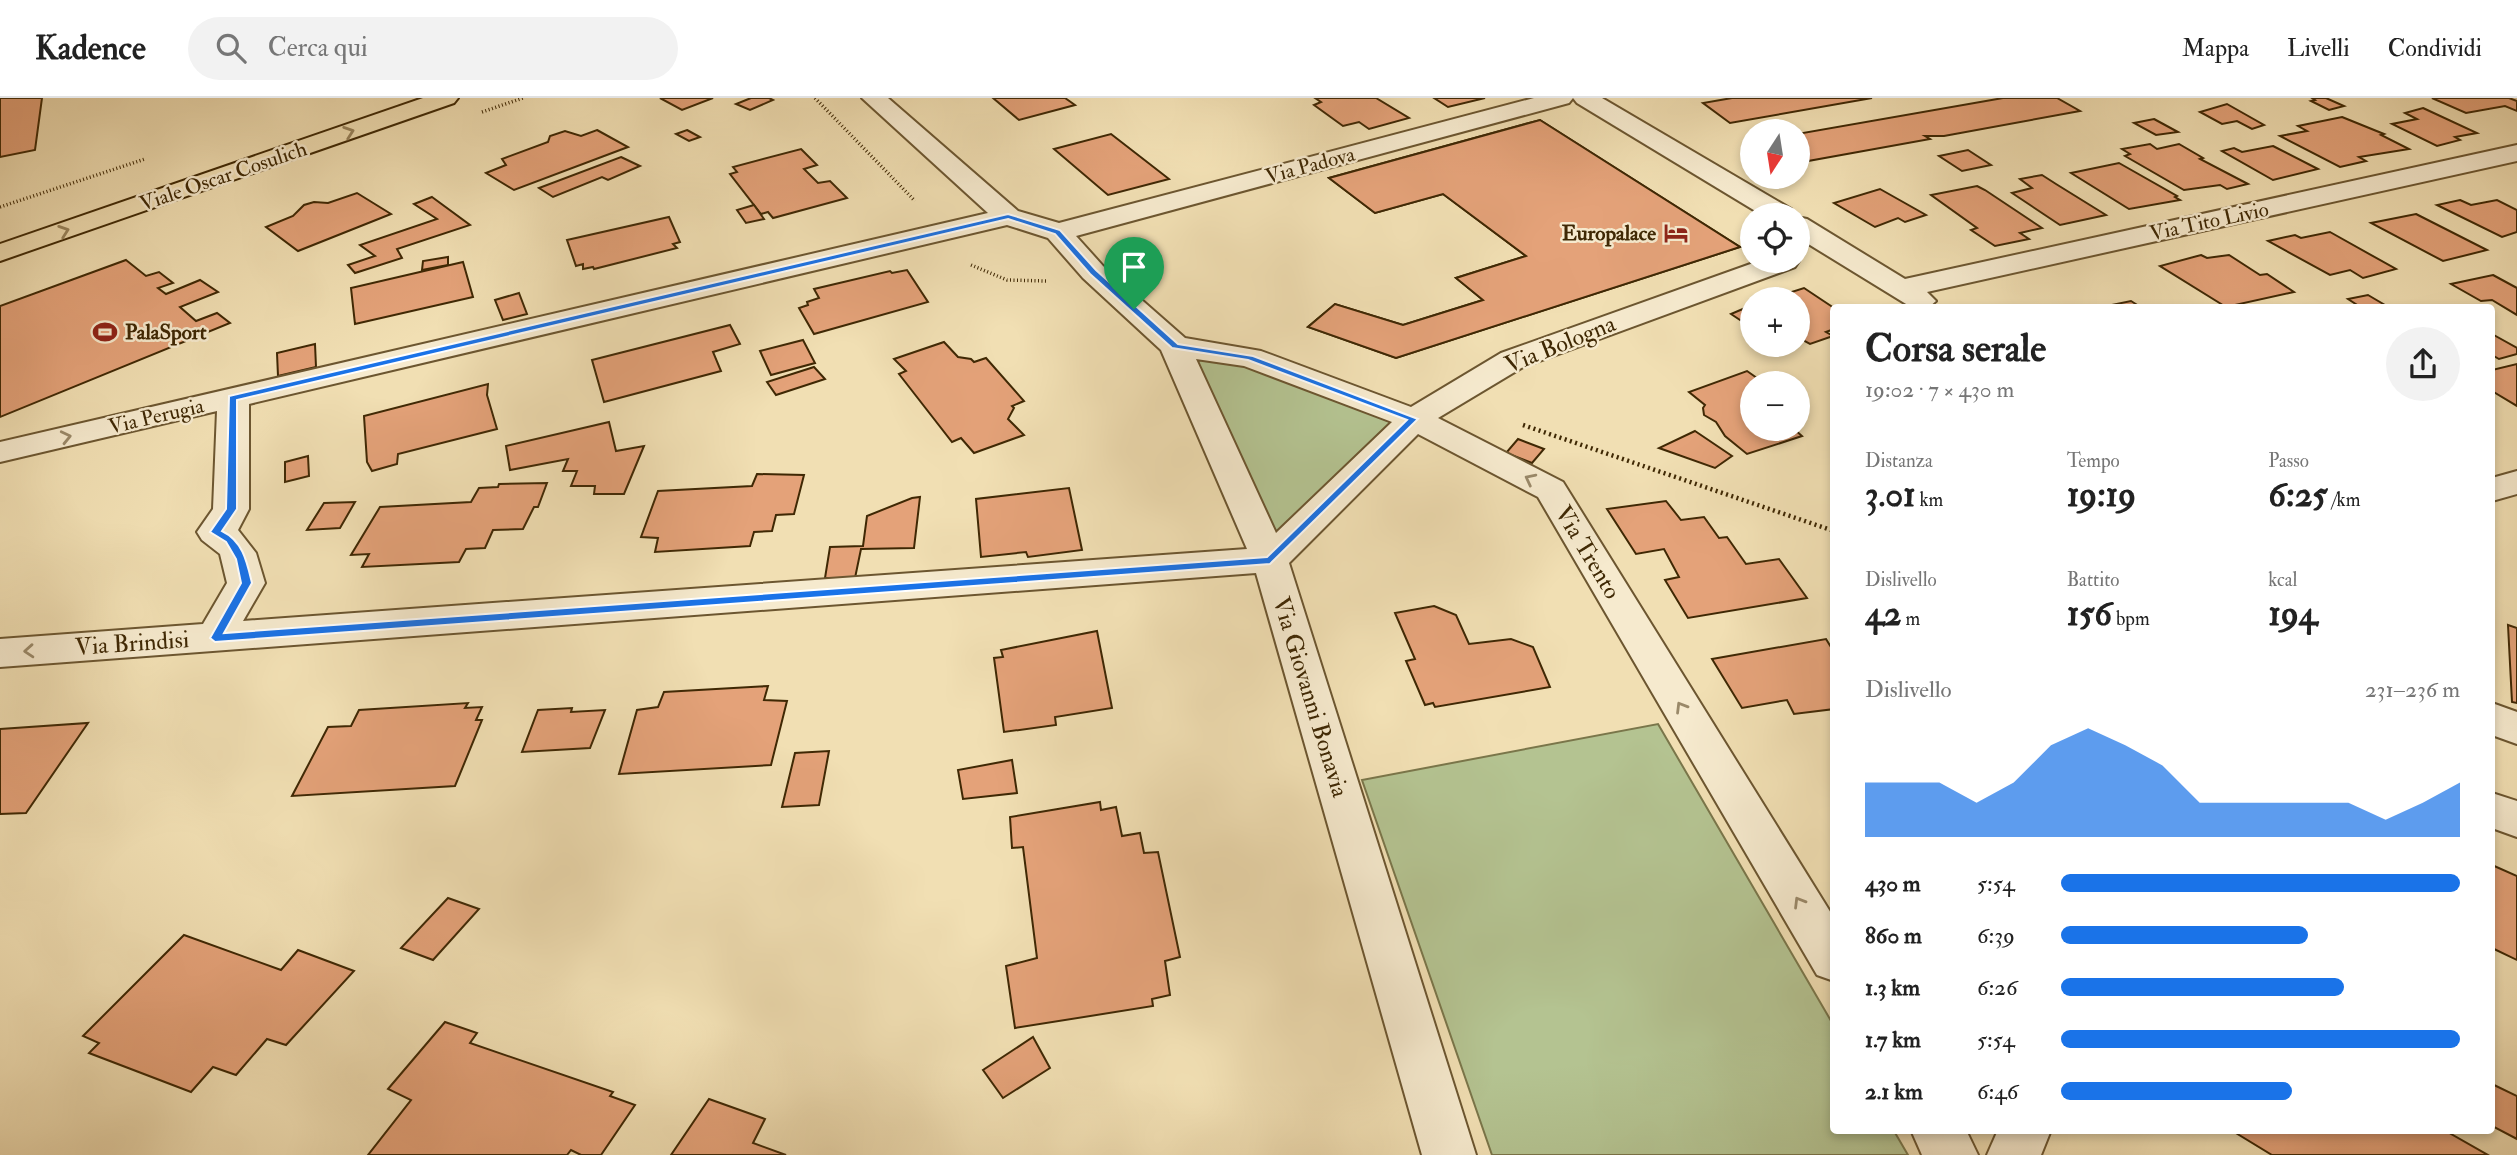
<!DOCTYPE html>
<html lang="it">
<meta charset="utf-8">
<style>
:root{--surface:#fff;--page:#f2f2f2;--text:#222;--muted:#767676;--line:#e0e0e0;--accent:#1a73e8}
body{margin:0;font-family:"IM FELL Double Pica",serif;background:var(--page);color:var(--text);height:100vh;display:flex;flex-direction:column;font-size:26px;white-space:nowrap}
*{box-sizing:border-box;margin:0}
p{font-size:23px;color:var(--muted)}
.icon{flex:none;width:38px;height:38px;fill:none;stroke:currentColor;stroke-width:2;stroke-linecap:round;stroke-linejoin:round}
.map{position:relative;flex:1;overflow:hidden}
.side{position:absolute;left:1830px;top:206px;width:665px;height:830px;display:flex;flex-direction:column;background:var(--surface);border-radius:7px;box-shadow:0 4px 10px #0003}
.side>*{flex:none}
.needle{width:46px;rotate:192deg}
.tools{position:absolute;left:1740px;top:21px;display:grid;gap:14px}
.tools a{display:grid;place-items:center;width:70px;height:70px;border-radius:50%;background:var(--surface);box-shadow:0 4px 10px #0003;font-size:35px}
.pin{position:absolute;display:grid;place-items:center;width:60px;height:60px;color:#fff;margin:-72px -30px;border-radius:50% 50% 50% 0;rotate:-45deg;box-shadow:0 0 7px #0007}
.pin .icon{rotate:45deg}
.round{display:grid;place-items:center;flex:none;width:74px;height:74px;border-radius:37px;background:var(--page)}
.head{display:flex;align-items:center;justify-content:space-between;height:119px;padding:0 35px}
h1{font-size:38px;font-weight:700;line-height:52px}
.metrics{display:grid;grid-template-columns:repeat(3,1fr);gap:10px;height:119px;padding:7px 35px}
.metrics div{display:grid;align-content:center}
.metrics b{font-size:35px;font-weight:700}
.metrics small{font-size:19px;font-weight:400}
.metrics p{font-size:19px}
.chart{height:196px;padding:14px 35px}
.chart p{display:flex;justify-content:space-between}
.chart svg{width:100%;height:126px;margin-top:7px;fill:var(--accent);opacity:.7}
ul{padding:0 35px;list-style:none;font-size:23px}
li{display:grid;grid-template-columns:112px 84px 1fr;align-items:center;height:52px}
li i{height:18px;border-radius:9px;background:var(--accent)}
header{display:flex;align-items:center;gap:42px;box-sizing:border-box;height:98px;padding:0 35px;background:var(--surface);border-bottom:2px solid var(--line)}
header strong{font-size:33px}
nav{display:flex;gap:38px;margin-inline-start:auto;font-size:24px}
.search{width:490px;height:63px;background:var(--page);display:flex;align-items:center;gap:18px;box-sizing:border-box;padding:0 24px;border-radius:38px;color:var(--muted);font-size:26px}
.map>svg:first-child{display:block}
.green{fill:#b4c391;stroke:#7a764a;stroke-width:2}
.building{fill:#e4a279;stroke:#3f2804;stroke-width:2;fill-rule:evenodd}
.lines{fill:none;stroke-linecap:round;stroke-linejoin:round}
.minor-casing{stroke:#6c5630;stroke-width:4}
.major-casing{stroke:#3f2804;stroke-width:4}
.path-far1{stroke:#3f2804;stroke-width:3.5;stroke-dasharray:1 2.5;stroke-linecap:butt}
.path{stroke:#3f2804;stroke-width:4.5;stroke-dasharray:2 3.5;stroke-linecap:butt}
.minor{fill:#f6eace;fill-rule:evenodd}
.major{fill:#f1dfb3;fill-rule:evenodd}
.oneway{stroke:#98845c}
.oneway2{stroke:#9a8969}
.route{fill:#1a73e8;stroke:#fff;stroke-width:2;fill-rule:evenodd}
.labels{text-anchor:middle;stroke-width:5;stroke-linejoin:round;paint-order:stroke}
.far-street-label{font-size:21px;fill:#3f2804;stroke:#f6eace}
.far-poi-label{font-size:21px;font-weight:bold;fill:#3f2804;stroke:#f6eace;text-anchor:end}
.street-label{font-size:24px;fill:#3f2804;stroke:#f6eace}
</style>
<header>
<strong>Kadence</strong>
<div class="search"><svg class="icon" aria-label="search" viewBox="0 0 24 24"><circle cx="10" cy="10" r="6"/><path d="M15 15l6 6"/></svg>Cerca qui</div>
<nav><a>Mappa</a><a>Livelli</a><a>Condividi</a></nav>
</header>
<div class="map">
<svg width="2517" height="1057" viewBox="0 0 2517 1057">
<rect width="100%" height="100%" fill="#f1dfb3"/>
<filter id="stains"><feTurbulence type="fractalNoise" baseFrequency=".00286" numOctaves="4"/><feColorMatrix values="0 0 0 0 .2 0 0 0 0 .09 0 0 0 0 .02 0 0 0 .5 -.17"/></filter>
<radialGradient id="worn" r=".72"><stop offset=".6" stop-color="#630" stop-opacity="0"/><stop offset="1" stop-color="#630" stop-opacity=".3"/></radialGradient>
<g class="green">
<polygon points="1191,259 1237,264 1398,322 1275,443"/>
<polygon points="1658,626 1834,928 1834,1032 1894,1033 1908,1057 1492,1057 1362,682"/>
</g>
<g class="building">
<polygon points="0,0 42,0 35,52 0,59"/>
<polygon points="660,0 713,0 682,12"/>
<polygon points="751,0 769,0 773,2 750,12 736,6"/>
<polygon points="993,0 1065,0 1075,7 1019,22"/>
<polygon points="1315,0 1376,0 1409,20 1369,31 1359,24 1343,28 1314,7 1321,4"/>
<polygon points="1434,0 1485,0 1448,9"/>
<polygon points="1732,0 1872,0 1730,25 1703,5"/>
<polygon points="2003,0 2057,0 2080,13 1944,38 1925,38 1930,41 1797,65 1797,36"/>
<polygon points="2312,0 2326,0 2344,8 2329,12 2311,3 2315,2"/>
<polygon points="2432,0 2509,0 2517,3 2517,13 2505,8 2466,15"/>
<polygon points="2227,6 2264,27 2252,31 2237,23 2222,26 2200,14"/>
<polygon points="2423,10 2477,35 2455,39 2460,42 2437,48 2392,26 2417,21 2405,15"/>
<polygon points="2342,19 2384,36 2381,37 2409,51 2359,59 2366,63 2340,69 2280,38 2307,33 2298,28"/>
<polygon points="2154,21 2178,34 2156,37 2134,25"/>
<path d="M1540,22L1740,149L1396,260L1308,229L1335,206L1403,227L1483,202L1456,180L1526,158L1443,96L1375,115L1329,80ZM1519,57L1557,82L1507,96L1471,71ZM1603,113L1643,141L1594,157L1552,129Z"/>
<polygon points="1540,22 1740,149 1396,260 1308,229 1335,206 1403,227 1483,202 1456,180 1526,158 1443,96 1375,115 1329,80"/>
<polygon points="597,32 628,49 514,92 486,75 506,67 502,61 548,44 550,38 565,33 581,38"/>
<polygon points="687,32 700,39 689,43 676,36"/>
<polygon points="1111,36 1169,81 1108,97 1054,51"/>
<polygon points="2150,46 2157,51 2179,46 2203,60 2200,61 2248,86 2227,91 2220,87 2184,92 2125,58 2130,56 2122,51"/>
<polygon points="2273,48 2318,71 2273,82 2222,53 2234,50 2242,54"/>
<polygon points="801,51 817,67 804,71 818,85 830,83 847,100 773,120 768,114 761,116 730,76 737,74 733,69"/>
<polygon points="1968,52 1991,67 1962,73 1939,58"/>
<polygon points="621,59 640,68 608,82 602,79 553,99 539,90"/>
<polygon points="2119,65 2177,98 2175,99 2180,102 2129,111 2071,75"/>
<polygon points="2042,77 2056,86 2106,117 2060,127 2012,95 2032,90 2020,81"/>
<polygon points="1977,88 1985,92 2042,130 2020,135 2029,141 1995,148 1971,132 1977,130 1931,97"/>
<polygon points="1880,91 1926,117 1905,124 1898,120 1875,129 1834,105"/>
<polygon points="357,95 391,116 298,153 266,129 293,118 304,107 314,104 328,105"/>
<polygon points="432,99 470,127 397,151 402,160 355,175 348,167 375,158 360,147 437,121 414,106"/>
<polygon points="2460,102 2471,107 2497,102 2517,112 2517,134 2502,139 2437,107"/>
<polygon points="754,107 764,121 746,125 737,112"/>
<polygon points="2416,116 2487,152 2443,163 2371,125"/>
<polygon points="669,119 680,144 673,146 677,150 594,171 593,169 583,171 583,166 576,168 567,142"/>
<polygon points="2330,134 2396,171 2363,180 2350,172 2330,177 2268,143 2295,137 2301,140"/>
<polygon points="2201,157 2207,160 2229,157 2260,177 2267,176 2294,194 2226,209 2160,168"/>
<polygon points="448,159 448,167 422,172 423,163"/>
<polygon points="126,162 146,178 159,174 173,185 158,190 166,196 200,182 218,194 180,209 196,223 217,215 230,225 0,319 0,208"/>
<polygon points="463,164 473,199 355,226 351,190"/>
<polygon points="907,172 928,204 814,236 799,210 808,207 807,204 819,200 814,191 890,173 892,175"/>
<polygon points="2493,177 2517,190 2517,217 2492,202 2481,203 2451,186"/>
<polygon points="1804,190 1834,210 1834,231 1826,234 1833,238 1810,246 1797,239 1797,201 1770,201"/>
<polygon points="519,195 527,216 503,222 495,202"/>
<polygon points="2368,197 2390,210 2362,210 2348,201"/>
<polygon points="2131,203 2142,210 2097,210"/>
<polygon points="1752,207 1752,230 1731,216"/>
<polygon points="730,227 740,246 713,254 721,273 604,304 592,262"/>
<polygon points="2492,236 2517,250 2517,256 2499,261 2492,257"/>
<polygon points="803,242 815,265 771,277 760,253"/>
<polygon points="944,244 958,259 971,261 974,264 986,260 1024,303 1012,308 1014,310 1008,321 1024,337 974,355 961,340 952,344 899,276 906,273 894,261"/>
<polygon points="315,246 316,269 278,278 277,255"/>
<polygon points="2517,266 2517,308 2492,293 2492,272"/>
<polygon points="814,269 825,281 776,297 767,284"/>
<polygon points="1747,273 1764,285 1752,285 1752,331 1794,331 1802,338 1747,356 1725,338 1716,324 1704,317 1703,310 1705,307 1689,294"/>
<polygon points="488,286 487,297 497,331 398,356 397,366 372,373 367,364 364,318"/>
<polygon points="609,324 616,353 644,348 624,396 594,396 595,388 571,388 577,373 563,373 568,361 510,372 506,348"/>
<polygon points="1695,333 1732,358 1715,370 1659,350"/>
<polygon points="1518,341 1544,351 1532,365 1506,355"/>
<polygon points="308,358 309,378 285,384 285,364"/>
<polygon points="757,376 804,377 794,416 776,417 772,433 754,434 750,448 655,454 658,440 641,439 658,393 752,388"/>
<polygon points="547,385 538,409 534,409 523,431 493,432 485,450 466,451 459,464 362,469 369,456 351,457 380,409 471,404 479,390 498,389 499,386"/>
<polygon points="1069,390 1082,452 1028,459 1026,454 981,459 976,401"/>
<polygon points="920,399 914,450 861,451 855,480 825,480 830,449 863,448 867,418 912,400"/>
<polygon points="1666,403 1681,422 1704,419 1719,440 1727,439 1746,466 1779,461 1807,500 1688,520 1665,482 1679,479 1664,451 1636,456 1607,411"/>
<polygon points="355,404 340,430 307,432 324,405"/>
<polygon points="1434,508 1456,517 1469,546 1511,541 1533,549 1550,589 1435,609 1433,605 1425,607 1406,563 1415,561 1395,515"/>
<polygon points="2508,527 2517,530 2517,605 2512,604"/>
<polygon points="1097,533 1112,610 1055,619 1056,627 1004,634 994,560 1003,559 1001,552"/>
<polygon points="1826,541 1834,554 1834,611 1794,616 1787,602 1742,610 1712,561"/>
<polygon points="768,588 764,602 787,603 771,667 619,676 637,612 658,609 664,594"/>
<polygon points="468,605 465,610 482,609 476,622 482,622 455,688 292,698 328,629 351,628 359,612"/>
<polygon points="572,610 571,614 605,612 590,650 522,654 538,612"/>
<polygon points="88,625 26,715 0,716 0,631"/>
<polygon points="829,653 819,707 782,709 795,655"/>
<polygon points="1012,662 1017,695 963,701 958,672"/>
<polygon points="1100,704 1101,712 1116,709 1122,738 1140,735 1144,755 1158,754 1180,859 1165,863 1170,897 1152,901 1153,908 1015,930 1006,868 1037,860 1023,749 1012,750 1010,719"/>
<polygon points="2492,767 2517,778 2517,862 2492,850"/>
<polygon points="448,800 479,811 433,862 401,850"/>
<polygon points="184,837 281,872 298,852 354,873 286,947 267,941 236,977 213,969 191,994 89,955 99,945 83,938"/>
<polygon points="445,924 477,935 470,945 613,994 610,998 635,1007 601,1057 581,1057 571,1052 567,1057 368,1057 411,1002 388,991"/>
<polygon points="1033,939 1050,970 1003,1000 983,972"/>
<polygon points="2492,986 2517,998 2517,1041 2492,1028"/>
<polygon points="709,1001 765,1021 753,1045 786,1057 671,1057"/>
<polygon points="2231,1032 2444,1032 2488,1057 2272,1057"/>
</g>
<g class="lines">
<g class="minor-casing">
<g id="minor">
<path d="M862,0H888L1018,113L1059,125L1534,0H1573L1569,5L1076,138L1103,168L1185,240L1261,253L1411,309L1501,255L1759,163H1797V160L1799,163L1795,169L1523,269L1438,320L1563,384L1834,820V883L1817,877L1538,399L1418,336L1289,465L1476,1057H1422L1256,475L0,569V541L203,526L227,485L220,456L202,442L197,434L213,411L217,313L0,364V344L988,115ZM1007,127L1048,140L1083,180L1161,252L1247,451L243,523L265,485L256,455L238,432L249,411V306ZM1196,261L1244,268L1392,324L1276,435Z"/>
<polygon points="1573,0 1602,0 1791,111 1794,117 1762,117 1577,5"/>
<polygon points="2517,47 2517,63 1927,194 1936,203 1928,210 1911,209 1797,139 1797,119 1807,121 1905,181"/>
<polygon points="2517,373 2517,396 2492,403 2492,380"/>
<polygon points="2492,605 2517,614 2517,646 2492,637"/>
<polygon points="2492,695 2517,703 2517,739 2492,730"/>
<polygon points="1911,1032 1966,1032 1978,1057 1922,1057"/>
<polygon points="1998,1032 2051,1032 2041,1057 1987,1057"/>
</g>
</g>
<g class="major-casing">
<polygon id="major" points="423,0 458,0 454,5 0,163 0,146"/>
</g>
<g class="path-far1">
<polyline points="815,0 915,103"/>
<polyline points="482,14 523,0"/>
<polyline points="0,109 145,61"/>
<polyline points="971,167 1007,182 1046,183"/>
</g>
<polyline class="path" points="1523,327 1834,433"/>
<use href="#minor" class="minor"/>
<use href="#major" class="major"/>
</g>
<defs><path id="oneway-chevron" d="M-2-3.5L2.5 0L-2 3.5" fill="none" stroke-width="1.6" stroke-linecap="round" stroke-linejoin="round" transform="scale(1.75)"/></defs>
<g class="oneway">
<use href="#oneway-chevron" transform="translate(349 34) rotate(-19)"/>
<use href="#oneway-chevron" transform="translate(64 133) rotate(-19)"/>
</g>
<g class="oneway2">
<use href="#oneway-chevron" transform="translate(66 339) rotate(-13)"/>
<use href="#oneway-chevron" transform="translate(1530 381) rotate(-153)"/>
<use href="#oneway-chevron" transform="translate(29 553) rotate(176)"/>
<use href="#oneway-chevron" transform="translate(1681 609) rotate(-121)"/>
<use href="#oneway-chevron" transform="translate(1799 804) rotate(-121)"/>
</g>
<path class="route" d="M1008,116L1060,132L1096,172L1178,246L1253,258L1418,321L1270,466L215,544L210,540L241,485L236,461L226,444L210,434L226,411L229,298ZM1008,121L1055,136L1090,176L1172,250L1248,262L1407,322L1267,459L224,535L252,485C247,464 243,443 222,433L237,411V302Z"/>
<defs>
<g id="hotel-bare" transform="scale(1.89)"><path d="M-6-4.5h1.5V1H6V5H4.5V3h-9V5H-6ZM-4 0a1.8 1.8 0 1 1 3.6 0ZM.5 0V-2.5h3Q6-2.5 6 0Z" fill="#8f2418" stroke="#f6eace" stroke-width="2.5" paint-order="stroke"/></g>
<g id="stadium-bare" transform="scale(1.89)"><path d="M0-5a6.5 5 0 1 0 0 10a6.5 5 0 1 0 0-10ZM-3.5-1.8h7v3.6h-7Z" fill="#8f2418" stroke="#f6eace" stroke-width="2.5" paint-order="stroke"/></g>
</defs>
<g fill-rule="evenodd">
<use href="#hotel-bare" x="1676" y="135"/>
<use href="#stadium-bare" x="105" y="234"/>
</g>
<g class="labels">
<g class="far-street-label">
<text transform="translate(1310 67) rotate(-15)" y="7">Via Padova</text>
<text transform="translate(223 78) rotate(-19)" y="7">Viale Oscar Cosulich</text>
<text transform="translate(2209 123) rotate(-12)" y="7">Via Tito Livio</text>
<text transform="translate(156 318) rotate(-13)" y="7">Via Perugia</text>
</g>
<g class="far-poi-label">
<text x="1656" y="142">Europalace</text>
<text x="125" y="241" text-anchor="start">PalaSport</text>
</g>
<g class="street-label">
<text transform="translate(1560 246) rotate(-22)" y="8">Via Bologna</text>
<text transform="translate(1588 454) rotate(59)" y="8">Via Trento</text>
<text transform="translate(132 545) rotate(-4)" y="8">Via Brindisi</text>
<text transform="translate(1311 599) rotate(73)" y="8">Via Giovanni Bonavia</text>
</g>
</g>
<rect width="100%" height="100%" filter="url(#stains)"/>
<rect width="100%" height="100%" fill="url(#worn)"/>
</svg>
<div class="tools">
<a><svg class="needle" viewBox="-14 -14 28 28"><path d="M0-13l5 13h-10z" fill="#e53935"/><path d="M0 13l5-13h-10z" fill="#767676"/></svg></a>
<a><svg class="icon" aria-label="locate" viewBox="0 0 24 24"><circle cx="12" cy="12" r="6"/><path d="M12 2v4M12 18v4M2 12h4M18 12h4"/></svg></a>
<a>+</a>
<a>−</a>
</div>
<div class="pin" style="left:1134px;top:211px;background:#1e9e55"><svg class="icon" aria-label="arrive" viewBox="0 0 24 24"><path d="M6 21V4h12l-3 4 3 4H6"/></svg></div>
<section class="side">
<div class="head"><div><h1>Corsa serale</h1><p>19:02 · 7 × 430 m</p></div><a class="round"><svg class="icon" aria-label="share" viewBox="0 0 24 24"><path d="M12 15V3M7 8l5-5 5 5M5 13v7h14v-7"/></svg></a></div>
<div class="metrics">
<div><p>Distanza</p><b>3.01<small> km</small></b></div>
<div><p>Tempo</p><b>19:19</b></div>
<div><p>Passo</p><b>6:25<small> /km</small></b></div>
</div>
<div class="metrics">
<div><p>Dislivello</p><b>42<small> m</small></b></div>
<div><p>Battito</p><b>156<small> bpm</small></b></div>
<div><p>kcal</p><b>194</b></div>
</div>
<div class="chart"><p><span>Dislivello</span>231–236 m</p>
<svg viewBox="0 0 160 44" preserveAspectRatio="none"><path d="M0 44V25L10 25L20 25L30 32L40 25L50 12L60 6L70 12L80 19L90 32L100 32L110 32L120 32L130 32L140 38L150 32L160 25V44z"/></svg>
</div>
<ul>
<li><b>430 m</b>5:54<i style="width:100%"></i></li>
<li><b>860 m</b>6:39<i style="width:62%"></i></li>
<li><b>1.3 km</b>6:26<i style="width:71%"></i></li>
<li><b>1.7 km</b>5:54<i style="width:100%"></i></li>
<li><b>2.1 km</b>6:46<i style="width:58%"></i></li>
</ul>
</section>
</div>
